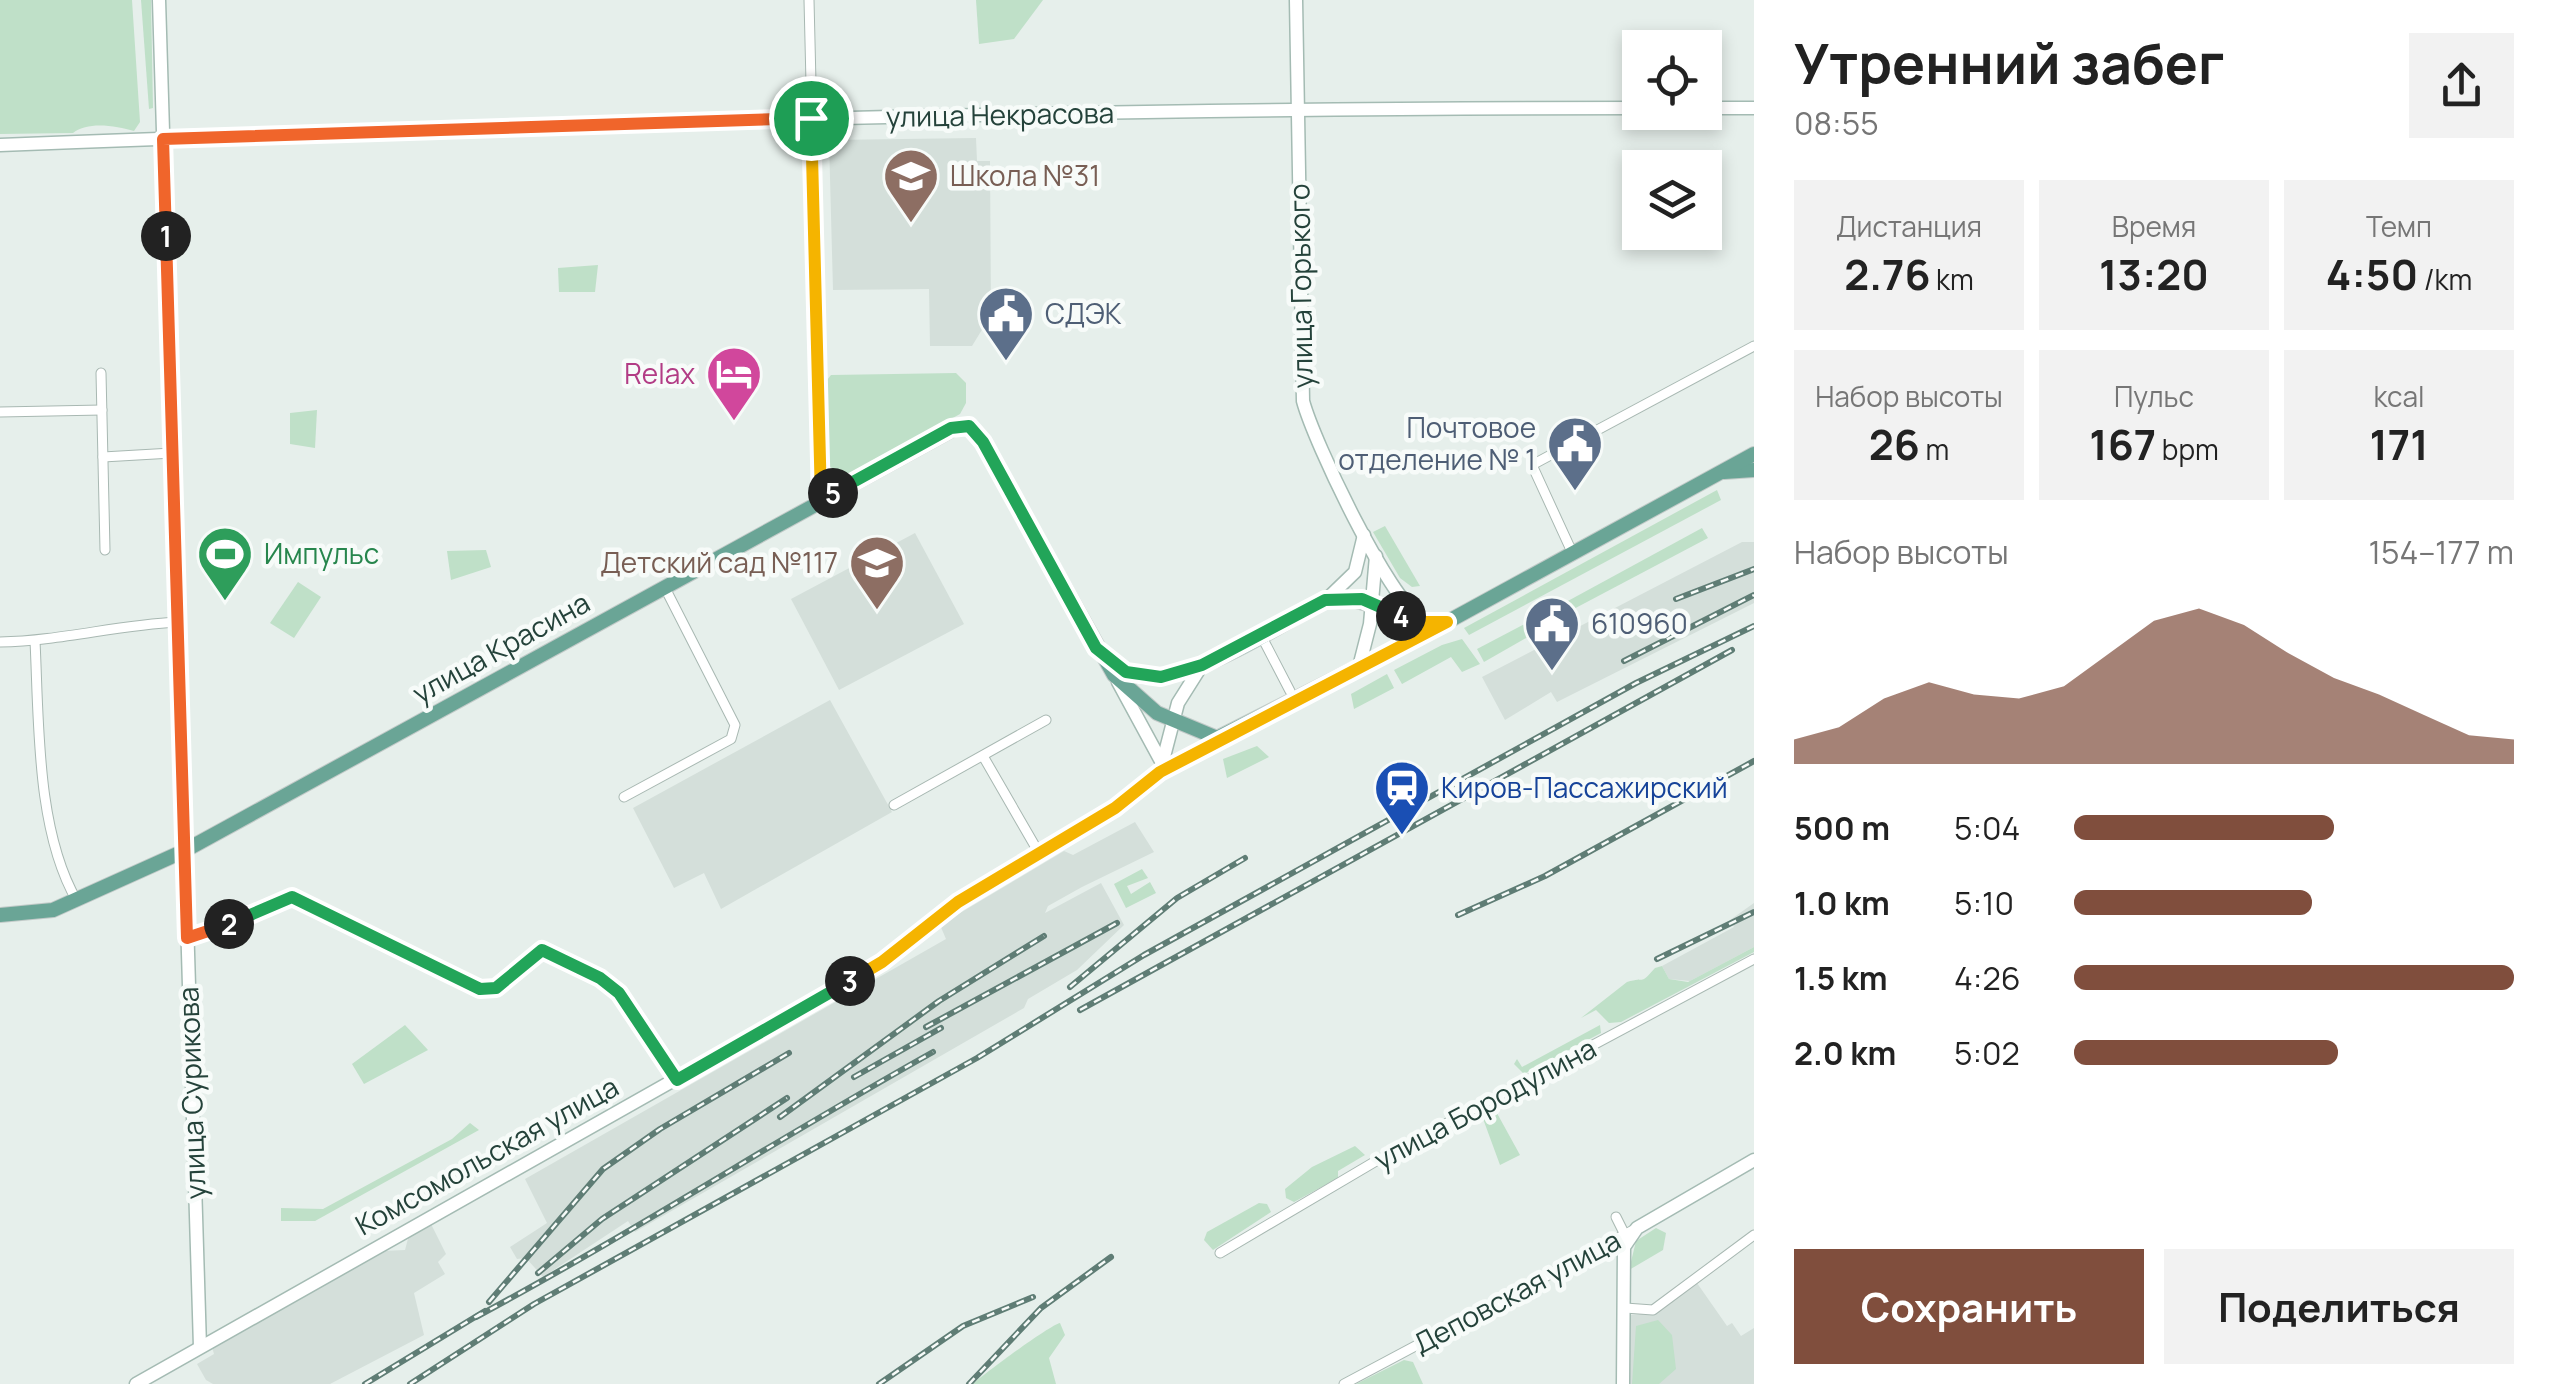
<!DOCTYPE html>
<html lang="ru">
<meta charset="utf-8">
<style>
:root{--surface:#fff;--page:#f2f2f2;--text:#222;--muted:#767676;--accent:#804e3d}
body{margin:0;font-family:Manrope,sans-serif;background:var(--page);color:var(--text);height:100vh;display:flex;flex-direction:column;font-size:38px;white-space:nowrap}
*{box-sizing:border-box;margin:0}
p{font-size:32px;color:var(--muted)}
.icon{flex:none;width:55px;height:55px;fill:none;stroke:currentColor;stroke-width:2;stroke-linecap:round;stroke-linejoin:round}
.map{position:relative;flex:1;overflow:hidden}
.details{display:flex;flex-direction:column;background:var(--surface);width:800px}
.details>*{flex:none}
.buttons{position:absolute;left:1622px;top:30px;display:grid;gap:20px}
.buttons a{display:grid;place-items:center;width:100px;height:100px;border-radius:0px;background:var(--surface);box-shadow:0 5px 15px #0003;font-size:50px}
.pin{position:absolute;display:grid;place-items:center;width:85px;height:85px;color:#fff;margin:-42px;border:5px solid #fff;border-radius:50%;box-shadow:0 2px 10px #0007}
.km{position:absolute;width:50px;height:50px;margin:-25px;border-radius:50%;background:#222;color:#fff;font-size:28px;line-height:50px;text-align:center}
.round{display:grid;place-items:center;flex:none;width:105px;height:105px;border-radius:0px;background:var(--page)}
.overview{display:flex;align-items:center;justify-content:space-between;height:170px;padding:0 40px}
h1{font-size:55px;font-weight:700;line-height:75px}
.figures{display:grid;grid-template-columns:repeat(3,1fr);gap:15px;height:170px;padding:10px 40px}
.figures div{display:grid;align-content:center;border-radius:0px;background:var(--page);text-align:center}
.figures b{font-size:42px;font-weight:700}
.figures small{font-size:28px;font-weight:400}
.figures p{font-size:28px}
.chart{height:280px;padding:20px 40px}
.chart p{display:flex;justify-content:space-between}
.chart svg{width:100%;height:180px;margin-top:10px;fill:var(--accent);opacity:.7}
.action{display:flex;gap:20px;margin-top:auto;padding:20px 40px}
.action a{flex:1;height:115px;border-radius:0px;background:var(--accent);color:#fff;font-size:40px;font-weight:700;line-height:115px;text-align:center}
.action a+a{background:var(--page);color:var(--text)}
ul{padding:0 40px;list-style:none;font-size:32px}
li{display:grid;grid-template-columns:160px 120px 1fr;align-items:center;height:75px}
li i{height:25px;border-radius:12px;background:var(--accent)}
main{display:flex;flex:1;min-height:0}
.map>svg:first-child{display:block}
.built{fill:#d4dfda}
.green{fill:#bfe0c8}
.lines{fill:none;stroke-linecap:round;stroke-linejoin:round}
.street-casing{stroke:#a8b8b2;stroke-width:11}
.secondary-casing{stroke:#a4bbb3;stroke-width:15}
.primary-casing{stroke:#c2cac8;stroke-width:16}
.street{stroke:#fff;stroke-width:9}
.secondary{stroke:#fff;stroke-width:12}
.primary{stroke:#6aa596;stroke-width:14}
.rail-casing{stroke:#5f7d75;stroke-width:6}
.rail{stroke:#f7fbf9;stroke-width:2.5;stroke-dasharray:8;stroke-linecap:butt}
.split-1-casing{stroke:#fff;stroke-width:20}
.split-2-casing{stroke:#fff;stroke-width:20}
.split-3-casing{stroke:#fff;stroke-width:20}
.split-4-casing{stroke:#fff;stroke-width:20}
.split-5-casing{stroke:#fff;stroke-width:20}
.split-6-casing{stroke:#fff;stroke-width:20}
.split-1{stroke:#f0652b;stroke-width:12}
.split-2{stroke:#f0652b;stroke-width:12}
.split-3{stroke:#22a559;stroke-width:12}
.split-4{stroke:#f5b400;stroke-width:12}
.split-5{stroke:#22a559;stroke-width:12}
.split-6{stroke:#f5b400;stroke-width:12}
.labels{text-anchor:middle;stroke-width:9;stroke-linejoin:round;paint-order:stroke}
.street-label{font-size:28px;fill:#24423a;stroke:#f7fbf9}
.education-label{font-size:28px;fill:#785e54;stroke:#f7fbf9;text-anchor:start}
.service-label{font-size:28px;fill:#4e5e75;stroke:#f7fbf9;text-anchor:start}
.hotel-label{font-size:28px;fill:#b23c85;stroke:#f7fbf9;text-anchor:end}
.leisure-label{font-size:28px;fill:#27864d;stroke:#f7fbf9;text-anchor:start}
.transit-label{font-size:28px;fill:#164399;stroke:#f7fbf9;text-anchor:start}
</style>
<main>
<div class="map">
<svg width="1754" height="1384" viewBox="0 0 1754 1384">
<rect width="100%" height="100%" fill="#e6efeb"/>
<g class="built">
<polygon points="976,138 977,161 990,161 991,315 972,346 930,346 929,289 833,290 829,140"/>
<polygon points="915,533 964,624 839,690 791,599"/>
<polygon points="1742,542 1754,542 1754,603 1557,702 1551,692 1505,720 1482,677"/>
<polygon points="830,700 892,812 721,909 704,873 674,888 633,808"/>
<polygon points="1135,822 1154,852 1082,887 1048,906 1045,913 1101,883 1124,925 1077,970 1028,999 1024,1008 635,1232 628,1221 543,1277 526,1258 517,1259 510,1247 547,1223 525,1179 946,939 940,925 1064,851 1073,855"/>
<polygon points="1754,903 1754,947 1690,981 1669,979 1662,966 1734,927 1730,920"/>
<polygon points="430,1222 446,1254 438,1262 445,1274 414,1293 424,1335 330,1384 213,1384 206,1380 197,1364 214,1354 212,1347 383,1251 405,1250 409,1235"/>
<polygon points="1697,1283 1727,1326 1732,1323 1741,1336 1754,1328 1754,1384 1627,1384 1629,1315 1656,1313"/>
</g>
<g class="green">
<path d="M0,0H132L140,122L134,131C116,126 88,121 73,133L0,134Z"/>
<polygon points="141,0 151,0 153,108 149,109"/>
<polygon points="976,0 1043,0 1014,39 979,44"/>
<polygon points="598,265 595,292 559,292 558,268"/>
<polygon points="956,373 966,383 966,403 960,414 848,476 828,466 823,385 831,375"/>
<polygon points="317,410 315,448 290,444 290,413"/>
<polygon points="1717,490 1721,500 1469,635 1464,628"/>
<polygon points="1385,526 1420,586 1412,587 1400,578 1373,532"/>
<polygon points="1702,528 1708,538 1568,612 1566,602"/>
<polygon points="486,550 491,567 451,580 447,551"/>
<polygon points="298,582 321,597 294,638 270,623"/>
<polygon points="1559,606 1563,617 1484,662 1477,649"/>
<polygon points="1462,639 1480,664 1462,672 1451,657 1402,684 1394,670 1442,645"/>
<polygon points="1387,674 1394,688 1354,709 1351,694"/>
<polygon points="1257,746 1269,757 1227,778 1223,759"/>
<polygon points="1142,869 1148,878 1127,886 1131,894 1150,882 1156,893 1126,908 1114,884"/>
<path d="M1754,947V952L1621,1022L1609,1023L1596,1010L1581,1018L1627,982C1647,976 1639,986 1655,968L1662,966L1669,979L1688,982Z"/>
<polygon points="405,1025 428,1050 364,1084 352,1064"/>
<polygon points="1600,1025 1601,1033 1524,1074 1514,1064 1517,1059 1522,1067"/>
<polygon points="1497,1103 1498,1115 1520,1155 1500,1165 1482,1116"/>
<polygon points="470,1123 479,1130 315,1221 281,1221 281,1208 323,1209 452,1139"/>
<polygon points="1355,1146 1365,1155 1338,1171 1338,1178 1294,1202 1286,1198 1285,1189 1312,1167"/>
<polygon points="1259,1203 1267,1204 1271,1212 1213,1250 1204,1240 1207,1232"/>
<polygon points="1656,1228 1666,1233 1663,1250 1629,1270 1636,1241"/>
<polygon points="1658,1320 1672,1335 1676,1369 1659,1384 1632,1384 1636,1326"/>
<path d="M1060,1323L1065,1335L1049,1358L1056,1384H973C985,1373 1050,1325 1060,1323Z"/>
<polygon points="1404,1360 1413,1362 1423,1384 1356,1384"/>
</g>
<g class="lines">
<g class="street-casing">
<g id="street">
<polyline points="809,0 821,499"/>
<polyline points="101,373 105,550"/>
<polyline points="0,412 102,410"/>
<polyline points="103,457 172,453"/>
<polyline points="1572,552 1532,465 1754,346"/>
<path d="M35,641C39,721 36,831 77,901"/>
<path d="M0,642C60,641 117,625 177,622"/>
<polyline points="1265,643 1290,691"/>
<polyline points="983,756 1039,853"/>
<polyline points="624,797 731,739 735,725 664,586"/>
<polyline points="894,805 1046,720"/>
<polyline points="187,937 292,897 479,989 496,988 542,950 600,978 619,993 677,1080"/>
<polyline points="1616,1217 1625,1235"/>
<polyline points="1220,1253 1376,1161 1754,959"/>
<polyline points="1625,1308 1653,1310 1754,1235"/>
<polyline points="1344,1384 1635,1229"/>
</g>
</g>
<g class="secondary-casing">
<g id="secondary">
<polyline points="159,0 200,1347"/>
<path d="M1296,0L1303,401C1314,442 1389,600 1422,619"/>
<polyline points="1705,108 1754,108"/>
<path d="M0,145C546,124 1093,108 1640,108"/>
<polyline points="1326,600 1355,572 1364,535"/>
<polyline points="1359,667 1370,624 1376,556"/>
<polyline points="1118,682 1162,763"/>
<polyline points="1160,772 1178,703 1202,665"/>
<polyline points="136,1384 883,962 958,902 1115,808 1160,772 1224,738"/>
<polyline points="1623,1384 1624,1247 1637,1228 1754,1160"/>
</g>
</g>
<g class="primary-casing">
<g id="primary">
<polyline points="1724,472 1754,470"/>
<path d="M1109,658C1114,662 1120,669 1127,672C1175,697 1282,624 1325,600C1369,592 1401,628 1443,622"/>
<polyline points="0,915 53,910 184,851 961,425 969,426 983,442 1114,675 1157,713 1217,738 1447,622 1754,454"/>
</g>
</g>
<use href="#street" class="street"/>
<use href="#secondary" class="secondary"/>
<use href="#primary" class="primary"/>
<g class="rail-casing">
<g id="rail">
<polyline points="1676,599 1754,569"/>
<polyline points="1624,661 1754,595"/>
<polyline points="1458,915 1545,876 1754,761"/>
<polyline points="1657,959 1754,912"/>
<polyline points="1070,987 1177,898 1245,858"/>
<polyline points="1080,1010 1732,650"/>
<polyline points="926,1027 1117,923"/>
<polyline points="854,1077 941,1028"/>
<polyline points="780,1117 939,1001 1044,936"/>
<polyline points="538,1273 602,1219 787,1098"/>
<polyline points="489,1302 603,1169 660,1129 789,1053"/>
<path d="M476,1317C631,1234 779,1138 933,1052"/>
<polyline points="365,1384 485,1311"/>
<polyline points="410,1384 534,1304 977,1058 1144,955 1636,683 1754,626"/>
<polyline points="879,1384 963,1326 1033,1297"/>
<polyline points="969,1384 1041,1308 1111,1257"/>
</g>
</g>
<use href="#rail" class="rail"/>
</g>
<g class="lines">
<g class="split-1-casing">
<polyline id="split-1" points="166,236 163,139 811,118"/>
</g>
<g class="split-2-casing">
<polyline id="split-2" points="166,236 187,938 229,924"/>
</g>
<g class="split-3-casing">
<polyline id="split-3" points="229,924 292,897 480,989 496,988 542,950 600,978 619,993 677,1080 850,981"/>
</g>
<g class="split-4-casing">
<polyline id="split-4" points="850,981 882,962 958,902 1115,808 1160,772 1447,622 1422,622 1401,616"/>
</g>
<g class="split-5-casing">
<polyline id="split-5" points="833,493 951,428 969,426 983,442 1096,648 1126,672 1161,677 1202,665 1325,600 1362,599 1401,616"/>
</g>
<g class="split-6-casing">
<polyline id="split-6" points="811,118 821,499 833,493"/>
</g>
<use href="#split-1" class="split-1"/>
<use href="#split-2" class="split-2"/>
<use href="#split-3" class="split-3"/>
<use href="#split-4" class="split-4"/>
<use href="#split-5" class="split-5"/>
<use href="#split-6" class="split-6"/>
</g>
<defs>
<g id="school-pin" transform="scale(2.875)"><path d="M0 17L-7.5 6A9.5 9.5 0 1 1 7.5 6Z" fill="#8d6e63" stroke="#f7fbf9"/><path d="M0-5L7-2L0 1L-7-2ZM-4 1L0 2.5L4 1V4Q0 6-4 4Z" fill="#fff"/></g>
<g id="civic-pin" transform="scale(2.875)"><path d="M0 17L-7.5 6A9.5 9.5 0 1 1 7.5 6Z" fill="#5c6f8a" stroke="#f7fbf9"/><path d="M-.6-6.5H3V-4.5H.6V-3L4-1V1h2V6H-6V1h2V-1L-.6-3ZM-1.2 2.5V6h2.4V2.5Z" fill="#fff"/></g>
<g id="hotel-pin" transform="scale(2.875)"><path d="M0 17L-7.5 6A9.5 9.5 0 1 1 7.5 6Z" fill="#d1479c" stroke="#f7fbf9"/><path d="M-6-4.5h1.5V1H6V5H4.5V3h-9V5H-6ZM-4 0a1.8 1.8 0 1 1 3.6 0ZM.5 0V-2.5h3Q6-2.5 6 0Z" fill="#fff"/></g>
<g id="stadium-pin" transform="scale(2.875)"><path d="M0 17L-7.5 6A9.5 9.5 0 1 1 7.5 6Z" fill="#2e9e5b" stroke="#f7fbf9"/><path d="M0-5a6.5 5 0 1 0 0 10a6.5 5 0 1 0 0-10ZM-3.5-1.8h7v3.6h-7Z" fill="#fff"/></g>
<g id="station-pin" transform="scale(2.875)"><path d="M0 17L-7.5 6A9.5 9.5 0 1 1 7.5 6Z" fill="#1a4fb4" stroke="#f7fbf9"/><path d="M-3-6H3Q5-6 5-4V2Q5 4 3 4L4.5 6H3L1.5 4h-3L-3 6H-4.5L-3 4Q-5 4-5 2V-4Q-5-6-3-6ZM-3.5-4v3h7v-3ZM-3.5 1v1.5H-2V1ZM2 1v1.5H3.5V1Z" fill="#fff"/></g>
</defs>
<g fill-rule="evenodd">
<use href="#school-pin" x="911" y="176"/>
<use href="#civic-pin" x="1006" y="314"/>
<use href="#hotel-pin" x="734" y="374"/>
<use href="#civic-pin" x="1575" y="444"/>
<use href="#stadium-pin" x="225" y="554"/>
<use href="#school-pin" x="877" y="563"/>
<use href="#civic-pin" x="1552" y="624"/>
<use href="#station-pin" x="1402" y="788"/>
</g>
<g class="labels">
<g class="street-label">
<text transform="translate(1000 115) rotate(-1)" y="10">улица Некрасова</text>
<text transform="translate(1301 286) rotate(-91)" y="10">улица Горького</text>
<text transform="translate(501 648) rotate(-29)" y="10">улица Красина</text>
<text transform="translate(192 1093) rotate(-92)" y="10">улица Сурикова</text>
<text transform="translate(1485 1104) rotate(-28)" y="10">улица Бородулина</text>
<text transform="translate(487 1156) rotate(-29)" y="10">Комсомольская улица</text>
<text transform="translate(1517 1292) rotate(-28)" y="10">Деповская улица</text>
</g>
<g class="education-label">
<text x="950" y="186">Школа №31</text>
<text x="838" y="573" text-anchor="end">Детский сад №117</text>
</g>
<g class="service-label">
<text x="1045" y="324">СДЭК</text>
<text x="1536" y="438" text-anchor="end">Почтовое<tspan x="1536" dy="32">отделение № 1</tspan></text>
<text x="1591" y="634">610960</text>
</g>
<g class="hotel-label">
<text x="695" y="384">Relax</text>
</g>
<g class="leisure-label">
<text x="264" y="564">Импульс</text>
</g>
<g class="transit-label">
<text x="1441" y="798">Киров-Пассажирский</text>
</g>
</g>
</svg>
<div class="buttons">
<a><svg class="icon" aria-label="locate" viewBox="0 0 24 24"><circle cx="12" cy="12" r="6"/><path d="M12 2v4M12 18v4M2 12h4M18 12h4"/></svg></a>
<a><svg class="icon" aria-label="layers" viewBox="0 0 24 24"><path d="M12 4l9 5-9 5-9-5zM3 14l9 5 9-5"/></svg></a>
</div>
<div class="pin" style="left:811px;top:118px;background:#1e9e55"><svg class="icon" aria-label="arrive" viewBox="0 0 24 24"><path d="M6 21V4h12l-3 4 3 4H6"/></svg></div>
<b class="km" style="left:166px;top:236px">1</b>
<b class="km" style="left:229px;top:924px">2</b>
<b class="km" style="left:850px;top:981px">3</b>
<b class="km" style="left:1401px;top:616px">4</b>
<b class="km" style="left:833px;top:493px">5</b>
</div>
<section class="details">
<div class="overview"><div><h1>Утренний забег</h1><p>08:55</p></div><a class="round"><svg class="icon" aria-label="share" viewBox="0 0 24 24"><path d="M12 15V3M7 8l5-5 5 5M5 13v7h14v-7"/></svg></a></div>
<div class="figures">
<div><p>Дистанция</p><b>2.76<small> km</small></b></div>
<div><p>Время</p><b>13:20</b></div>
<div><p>Темп</p><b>4:50<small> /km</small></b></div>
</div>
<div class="figures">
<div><p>Набор высоты</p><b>26<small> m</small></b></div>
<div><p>Пульс</p><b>167<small> bpm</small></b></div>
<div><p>kcal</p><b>171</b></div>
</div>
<div class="chart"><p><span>Набор высоты</span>154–177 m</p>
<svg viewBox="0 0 160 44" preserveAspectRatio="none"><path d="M0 44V38L10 35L20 28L30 24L40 27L50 28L60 25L70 17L80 9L90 6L100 10L110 17L120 23L130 27L140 32L150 37L160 38V44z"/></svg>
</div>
<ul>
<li><b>500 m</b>5:04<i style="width:59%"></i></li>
<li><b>1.0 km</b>5:10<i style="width:54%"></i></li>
<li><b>1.5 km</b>4:26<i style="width:100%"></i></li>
<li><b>2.0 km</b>5:02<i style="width:60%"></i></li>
</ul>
<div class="action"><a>Сохранить</a><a>Поделиться</a></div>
</section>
</main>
